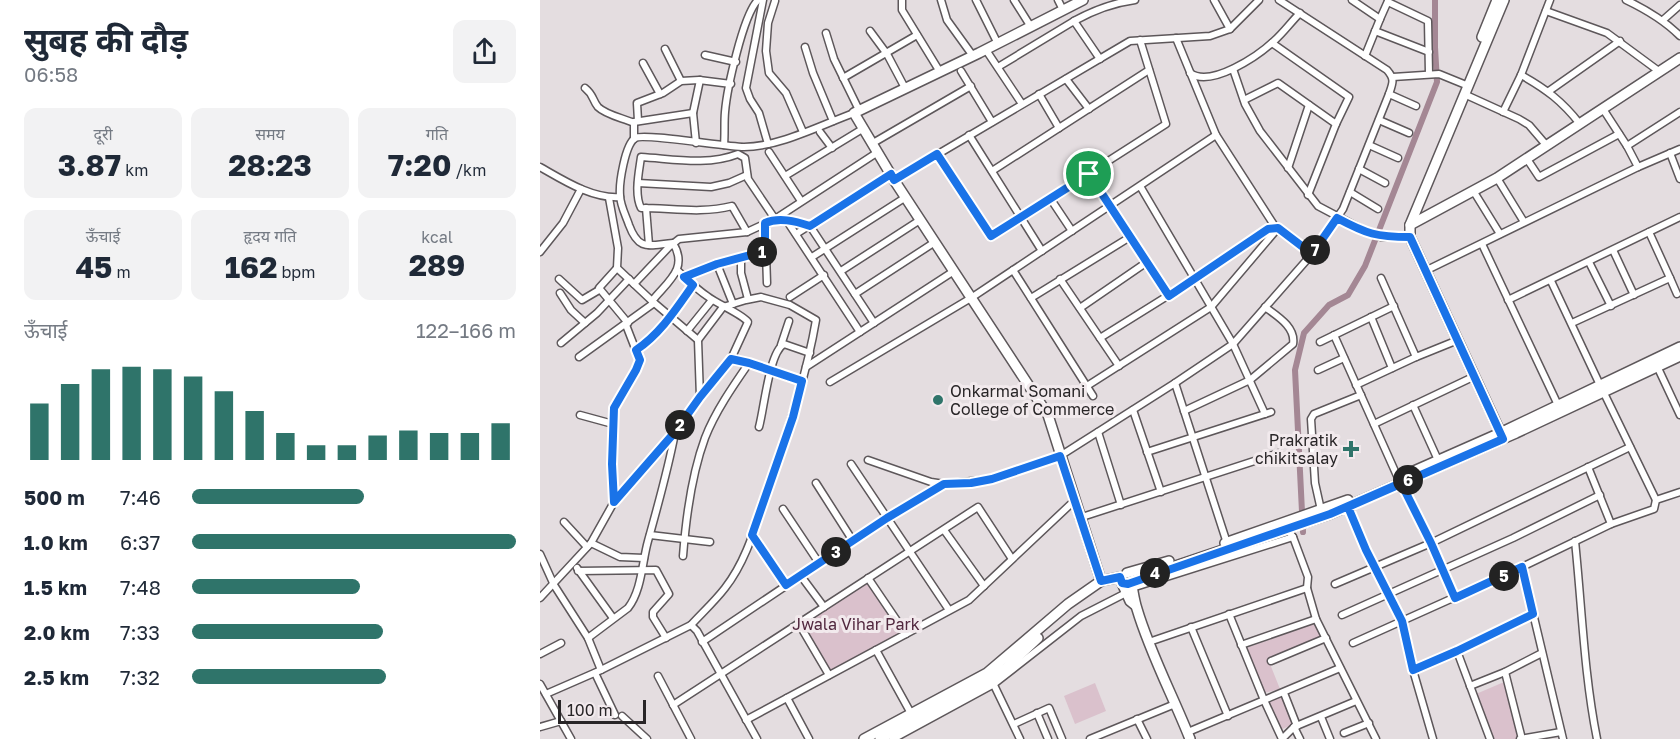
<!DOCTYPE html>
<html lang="hi">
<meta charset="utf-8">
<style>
:root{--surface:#fff;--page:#f2f2f3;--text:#1f2937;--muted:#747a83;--accent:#2f746a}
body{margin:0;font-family:"Golos Text","Noto Sans Devanagari",sans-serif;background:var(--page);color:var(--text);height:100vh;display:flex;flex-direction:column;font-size:22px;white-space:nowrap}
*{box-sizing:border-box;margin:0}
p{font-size:20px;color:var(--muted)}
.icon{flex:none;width:33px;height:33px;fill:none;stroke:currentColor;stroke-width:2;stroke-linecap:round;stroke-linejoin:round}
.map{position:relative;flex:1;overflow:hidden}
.panel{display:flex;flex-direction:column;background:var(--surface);width:540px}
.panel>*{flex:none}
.scale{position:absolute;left:18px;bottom:15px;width:88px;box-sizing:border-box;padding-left:6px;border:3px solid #282527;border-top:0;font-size:16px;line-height:21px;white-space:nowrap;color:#282527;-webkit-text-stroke:4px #f2eaed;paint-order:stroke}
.pin{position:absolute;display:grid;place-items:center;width:51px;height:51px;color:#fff;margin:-26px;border:3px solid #fff;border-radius:50%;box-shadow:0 2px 6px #0007}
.km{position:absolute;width:30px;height:30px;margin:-15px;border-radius:50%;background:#222;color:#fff;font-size:16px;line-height:30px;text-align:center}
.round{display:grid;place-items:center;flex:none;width:63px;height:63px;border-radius:12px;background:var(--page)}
.head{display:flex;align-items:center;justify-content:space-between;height:102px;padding:0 24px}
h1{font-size:33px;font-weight:700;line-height:45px}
.figures{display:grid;grid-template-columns:repeat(3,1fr);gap:9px;height:102px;padding:6px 24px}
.figures div{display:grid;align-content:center;border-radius:12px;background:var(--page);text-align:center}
.figures b{font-size:30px;font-weight:700}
.figures small{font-size:16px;font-weight:400}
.figures p{font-size:16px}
.chart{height:168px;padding:12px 24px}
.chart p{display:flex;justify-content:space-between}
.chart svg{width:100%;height:108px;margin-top:6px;stroke:var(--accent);stroke-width:6}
ul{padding:0 24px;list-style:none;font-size:20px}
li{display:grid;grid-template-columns:96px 72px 1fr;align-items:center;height:45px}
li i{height:15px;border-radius:8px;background:var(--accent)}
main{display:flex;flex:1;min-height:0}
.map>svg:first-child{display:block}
.green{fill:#dac1cc}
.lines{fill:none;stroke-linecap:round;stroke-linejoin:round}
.canal{stroke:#a48794;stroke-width:6}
.street-casing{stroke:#5d575a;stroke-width:9}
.secondary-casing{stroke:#5d575a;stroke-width:12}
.street{stroke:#fff;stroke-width:6}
.secondary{stroke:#fff;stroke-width:9}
.route-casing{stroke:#fff;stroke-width:12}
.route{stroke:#1a73e8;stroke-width:8}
.poi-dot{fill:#2f746a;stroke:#f2eaed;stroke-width:2}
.labels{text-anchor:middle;stroke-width:6;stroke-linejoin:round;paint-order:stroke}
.poi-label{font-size:16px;fill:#282527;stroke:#f2eaed;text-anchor:start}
.park-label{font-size:16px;fill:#52283f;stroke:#f2eaed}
</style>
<main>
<section class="panel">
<div class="head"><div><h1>सुबह की दौड़</h1><p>06:58</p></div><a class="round"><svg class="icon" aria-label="share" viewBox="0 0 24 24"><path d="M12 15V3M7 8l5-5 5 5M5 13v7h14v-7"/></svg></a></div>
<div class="figures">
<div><p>दूरी</p><b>3.87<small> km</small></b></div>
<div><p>समय</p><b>28:23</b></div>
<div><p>गति</p><b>7:20<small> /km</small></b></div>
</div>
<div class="figures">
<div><p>ऊँचाई</p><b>45<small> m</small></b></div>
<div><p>हृदय गति</p><b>162<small> bpm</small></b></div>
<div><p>kcal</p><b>289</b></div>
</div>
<div class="chart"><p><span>ऊँचाई</span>122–166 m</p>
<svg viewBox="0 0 160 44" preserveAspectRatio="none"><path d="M5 44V21M15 44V13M25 44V7M35 44V6M45 44V7M55 44V10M65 44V16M75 44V24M85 44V33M95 44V38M105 44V38M115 44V34M125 44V32M135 44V33M145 44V33M155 44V29"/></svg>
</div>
<ul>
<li><b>500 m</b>7:46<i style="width:53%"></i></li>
<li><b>1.0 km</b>6:37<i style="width:100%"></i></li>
<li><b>1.5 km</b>7:48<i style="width:52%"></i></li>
<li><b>2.0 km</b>7:33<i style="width:59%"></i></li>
<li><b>2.5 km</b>7:32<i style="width:60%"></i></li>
</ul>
</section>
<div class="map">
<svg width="1140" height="739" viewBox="0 0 1140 739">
<rect width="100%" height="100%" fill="#e4dde0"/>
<g class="green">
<polygon points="328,578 366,634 289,675 259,624"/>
<polygon points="776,623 782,636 728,659 740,689 724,693 706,648"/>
<polygon points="964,682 978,739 950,739 936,694"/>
<polygon points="555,683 566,711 535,724 524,696"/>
<polygon points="742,694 754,724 740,730 726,698"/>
</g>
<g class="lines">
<polyline class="canal" points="763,532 755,370 764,333 789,305 808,295 825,266 897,82 895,47 895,0"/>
<g class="street-casing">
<g id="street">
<polyline points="223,0 206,88 210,99 219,113 228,144"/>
<polyline points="362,0 362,10 400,72"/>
<polyline points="401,0 407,20 433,56"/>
<polyline points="436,0 458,44"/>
<polyline points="474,0 491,27"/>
<polyline points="518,0 523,10"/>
<polyline points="674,0 690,29 719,0"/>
<path d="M739,0L847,70C855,79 853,83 849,94L803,209L772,254"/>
<polyline points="812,0 840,19 825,56"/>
<path d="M1086,0C1107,10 1124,20 1140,36"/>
<polyline points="235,1 228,23 226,51 229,73 246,93 263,132"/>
<polyline points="848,2 888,21 889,74"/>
<polyline points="1006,11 1067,33 1120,72"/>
<polyline points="840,19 848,1"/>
<polyline points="1123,20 1140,5"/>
<path d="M534,21C554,10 572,3 595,0"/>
<polyline points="330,31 347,54 365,88"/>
<polyline points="835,31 889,52"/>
<polyline points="286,33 294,59 319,110"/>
<polyline points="636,38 676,135"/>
<polyline points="732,43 809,97 796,124"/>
<polyline points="265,47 273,73 293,121"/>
<polyline points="125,49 141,81"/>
<polyline points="446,50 482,104"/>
<polyline points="165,55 196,62"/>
<polyline points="103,63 120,94"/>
<polyline points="458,67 534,21 560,59"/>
<polyline points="693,69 705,104 720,131 778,206 829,233 841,237 870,237"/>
<polyline points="421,71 452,122"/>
<path d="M650,73C671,88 718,56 734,41C744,32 751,22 760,13"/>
<path d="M981,75C1006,89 1022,101 1040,124"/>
<polyline points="853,77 899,74 926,85"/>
<polyline points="303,78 377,35"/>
<polyline points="526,79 549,109"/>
<path d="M45,88C54,95 52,100 58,107C66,115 83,118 94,123V139"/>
<polyline points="1009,91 1080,41"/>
<polyline points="499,94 519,128"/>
<polyline points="849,94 876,106"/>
<polyline points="924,94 979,119 989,125 1007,146"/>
<polyline points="704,100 738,83 796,124 768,195"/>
<polyline points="1063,109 1087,146"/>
<polyline points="963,112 981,75 1010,0"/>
<polyline points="839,120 869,133"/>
<polyline points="98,121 97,103 123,93 141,81 159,80 191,84"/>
<polyline points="94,122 153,113"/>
<polyline points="280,132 292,148"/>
<polyline points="429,135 502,251"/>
<polyline points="156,143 153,113 160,80"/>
<polyline points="333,143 431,86"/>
<path d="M184,145C185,134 184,123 185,112C187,89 203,15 218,0"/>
<polyline points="829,145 858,158"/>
<polyline points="229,152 261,201"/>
<polyline points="1130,153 1140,179"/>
<polyline points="397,154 451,236 626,124 600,40"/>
<polyline points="987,159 999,177 1079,134"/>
<path d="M0,167C23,180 52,199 80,197"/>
<polyline points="1098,167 1087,146 1140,112"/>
<polyline points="748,168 769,105"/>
<polyline points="819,169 845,183"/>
<polyline points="452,171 609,70"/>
<polyline points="549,174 590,237"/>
<polyline points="245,176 324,128"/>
<polyline points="957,178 984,222"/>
<polyline points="354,180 590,41 670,36 690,29"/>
<polyline points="98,183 171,187 189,183 207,175"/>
<polyline points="810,192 838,209"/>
<polyline points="934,192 960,234"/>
<polyline points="69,198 78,248 77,268 112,301 158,340"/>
<polyline points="510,198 532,231"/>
<polyline points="106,208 109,245"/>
<polyline points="247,221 259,222 270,226 334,323"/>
<polyline points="225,223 227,283"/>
<path d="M207,232L192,206C161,214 132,208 101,208C94,194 99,172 101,157C134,159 167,166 198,154L205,158L208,179L235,219L247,221L320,332"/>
<polyline points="256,234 351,174"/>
<polyline points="942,244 1018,405"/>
<polyline points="1073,250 1094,295"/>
<polyline points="0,252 23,223 41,189"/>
<polyline points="272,257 366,197"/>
<polyline points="201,258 201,273 208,299"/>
<polyline points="1049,262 1071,306"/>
<polyline points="177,264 193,304"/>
<polyline points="77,268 59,288 88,323"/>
<path d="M137,270C147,279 156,289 167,296C177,304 202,314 208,322L191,359L160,397"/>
<polyline points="473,270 553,396"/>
<polyline points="887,270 1098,167 1140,149"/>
<polyline points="301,271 380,220"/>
<polyline points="145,277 177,264 225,251"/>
<polyline points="841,278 876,357 918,340"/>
<polyline points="1130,278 1137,294"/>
<polyline points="19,279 42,300 59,290"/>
<polyline points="520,279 579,366"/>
<polyline points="1011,281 1060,385"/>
<polyline points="94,284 129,247 139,239 207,232 235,219 338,152"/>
<polyline points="20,293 31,310 45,323"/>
<polyline points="315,294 395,242"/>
<polyline points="250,297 284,275"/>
<polyline points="491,298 590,237 629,295 728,229 737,228"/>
<polyline points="968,300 1140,217"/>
<path d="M112,301C127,282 149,269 133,243C109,245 99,252 89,225C86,216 80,205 80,195C79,183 85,145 95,138C104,133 186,147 204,147C239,147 281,125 314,113"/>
<polyline points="540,308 607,262"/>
<polyline points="831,317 852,368"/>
<polyline points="1032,323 1130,278 1109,232"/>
<polyline points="147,331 172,300"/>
<polyline points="794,335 858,478"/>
<polyline points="560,338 629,295"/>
<polyline points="780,342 854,306"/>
<polyline points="21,343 57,313 89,279"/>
<polyline points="241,345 249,321"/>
<path d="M96,350C121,333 136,309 153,285"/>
<polyline points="39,357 114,303"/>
<polyline points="191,359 209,363 263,381"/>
<polyline points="1117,366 1140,415"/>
<polyline points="266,367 414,271"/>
<polyline points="778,370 804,358"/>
<polyline points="290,382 431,298 676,135 734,225 772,254 693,344 600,186"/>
<polyline points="635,383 693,344 725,414"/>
<polyline points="816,385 876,357"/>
<polyline points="547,386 671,307 738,228"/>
<polyline points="1063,391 1116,500"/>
<polyline points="873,405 898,460"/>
<polyline points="593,410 621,492"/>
<path d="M644,411L710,380L753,344C756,327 737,316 725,307"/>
<polyline points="40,415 73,424"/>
<polyline points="834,424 935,376"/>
<path d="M219,427C224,410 229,352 244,344L270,353"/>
<polyline points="558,432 581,505"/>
<polyline points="607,452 731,412"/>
<polyline points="328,460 391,482 404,484 452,479 520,456 635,383 687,543"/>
<polyline points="311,464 409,610"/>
<polyline points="1048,467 1071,524"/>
<polyline points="276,483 313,541"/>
<polyline points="861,483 891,543 915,598"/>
<polyline points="74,502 72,464 74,408 96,370 100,361 86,325"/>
<polyline points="808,507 826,550 862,621 873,670"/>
<polyline points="243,509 279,563"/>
<polyline points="781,510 775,483 771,419 774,414 821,395"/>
<polyline points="539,518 739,453"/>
<polyline points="24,522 47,547"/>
<polyline points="747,529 753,537 768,577 767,588 776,619 836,739"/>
<polyline points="404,530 444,586"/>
<polyline points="110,535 170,542"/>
<polyline points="212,535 246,585"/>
<path d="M1035,541C1042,608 1044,674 1057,739"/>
<polyline points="51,543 80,557 104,558"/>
<path d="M0,554L14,585L48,638L88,608C102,590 102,562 108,541C118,505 128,470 135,433"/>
<path d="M143,556C146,517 151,476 165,438C175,412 193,386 209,363"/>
<polyline points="982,567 1023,739"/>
<polyline points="37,568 73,618"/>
<polyline points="38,571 116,570 129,594 113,612 113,617 126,638"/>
<polyline points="261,576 284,607"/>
<polyline points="328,578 366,634"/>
<polyline points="795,584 891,543 1090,447"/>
<polyline points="592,588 753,537"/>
<path d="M0,598L51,543L74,502L135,432L160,397L158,340L183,307L206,300L221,297L250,305L276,320C266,379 246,435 227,492C216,524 207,560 185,588C175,601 162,613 151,625L157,631L217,739"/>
<polyline points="689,614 724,700 742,739"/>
<polyline points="802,615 973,538 1060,495"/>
<polyline points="259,624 289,675"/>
<polyline points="651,627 688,716"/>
<polyline points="162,642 347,518 404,484"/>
<polyline points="609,642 767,588"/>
<polyline points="813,643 982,567 1071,524 1114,509 1116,500 1140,492"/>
<polyline points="701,645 776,619"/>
<polyline points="336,650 373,717"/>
<polyline points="0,654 21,643"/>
<polyline points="731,661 786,638"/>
<polyline points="61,670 151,625"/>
<polyline points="965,672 982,739"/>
<polyline points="55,673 75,715"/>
<polyline points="118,676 151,739"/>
<polyline points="453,683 480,739"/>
<polyline points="0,684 31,739"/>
<polyline points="930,686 965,672 1002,653"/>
<polyline points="744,693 757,726"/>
<polyline points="6,694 61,670 48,638"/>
<polyline points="247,698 269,739"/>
<polyline points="133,705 438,507 472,559"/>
<polyline points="497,713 508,739"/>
<polyline points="82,716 107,739"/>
<polyline points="781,717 790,739"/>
<polyline points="597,719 607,739"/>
<polyline points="206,720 429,600 534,501"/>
<polyline points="474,724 509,708 522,739"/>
<polyline points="0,727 21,721"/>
<polyline points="754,727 760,739"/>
<polyline points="648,732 800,668"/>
<polyline points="804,733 829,723"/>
<polyline points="353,739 454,684 541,616 586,593"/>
<polyline points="550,739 635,704"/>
<polyline points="742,739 754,727 816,701"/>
<polyline points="893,739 873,670 917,651"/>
<polyline points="950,739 917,651 993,614"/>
<polyline points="980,739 1021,732"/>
</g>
</g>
<g class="secondary-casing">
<g id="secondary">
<polyline points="543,0 439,53 314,113 354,180 508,415 561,581"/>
<polyline points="942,37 957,0"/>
<polyline points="870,225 957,178 1140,58"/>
<polyline points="962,436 870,237 870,225 964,0"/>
<polyline points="867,474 960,433 1140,347"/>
<polyline points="685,543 808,500"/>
<polyline points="587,573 629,561"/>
<polyline points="582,583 590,601 595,605"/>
<polyline points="324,739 447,673 528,604 561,581 580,577"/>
<polyline points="340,739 452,678 466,668 498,638"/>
<path d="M650,739C633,696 610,653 597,609C594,600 593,590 591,581L790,514L976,433L1140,356"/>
</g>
</g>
<use href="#street" class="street"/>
<use href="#secondary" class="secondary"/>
</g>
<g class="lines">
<g class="route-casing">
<path id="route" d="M549,174L451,236L397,154L354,180L351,174L270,226C255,221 239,217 225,223V251L177,264L144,277L153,285C136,309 121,333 96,350L100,360L96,370L74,408L72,464L74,502L135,432L160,397L191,359L209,363L262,381L253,417L212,535L246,585L347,518L404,484L431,483L452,479L520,456L561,581L580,577L582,583L588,584L790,514L861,483L891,543L915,598L982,567L993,614L917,651L873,670L862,621L826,550L808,507L963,439L870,237C836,237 827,234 797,218L772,254L738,228L728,229L629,296L549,174"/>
</g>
<use href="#route" class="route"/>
</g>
<g class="poi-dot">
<circle cx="398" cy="400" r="6"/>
<path d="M808 440h6v6h6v6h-6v6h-6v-6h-6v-6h6z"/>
</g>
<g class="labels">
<g class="poi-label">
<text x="410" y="397">Onkarmal Somani<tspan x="410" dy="18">College of Commerce</tspan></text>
<text x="798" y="446" text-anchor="end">Prakratik<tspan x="798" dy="18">chikitsalay</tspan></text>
</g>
<g class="park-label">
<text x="316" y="630">Jwala Vihar Park</text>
</g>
</g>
</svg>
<div class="scale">100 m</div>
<div class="pin" style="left:549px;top:174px;background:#1e9e55"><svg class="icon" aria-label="arrive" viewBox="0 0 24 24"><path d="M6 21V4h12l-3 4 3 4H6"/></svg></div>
<b class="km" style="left:222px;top:252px">1</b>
<b class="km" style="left:140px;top:425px">2</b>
<b class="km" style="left:296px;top:552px">3</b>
<b class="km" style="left:615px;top:573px">4</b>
<b class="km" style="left:964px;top:576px">5</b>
<b class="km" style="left:868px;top:480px">6</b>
<b class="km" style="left:775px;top:250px">7</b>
</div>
</main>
